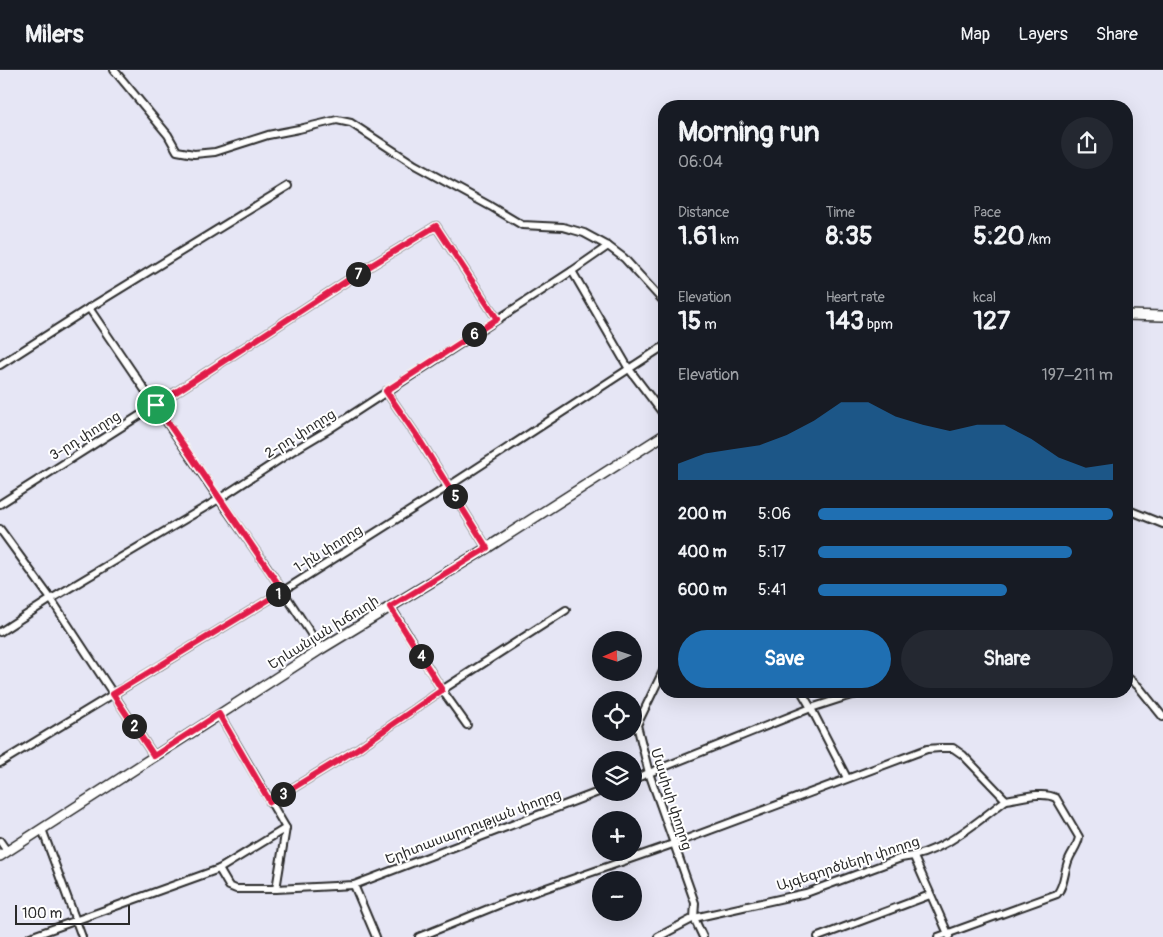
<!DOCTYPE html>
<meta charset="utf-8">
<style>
:root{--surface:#171b24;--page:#242831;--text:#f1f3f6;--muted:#9ea1a6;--line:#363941;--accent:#1f6fb2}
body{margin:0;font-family:Pangolin,"Noto Sans Armenian",sans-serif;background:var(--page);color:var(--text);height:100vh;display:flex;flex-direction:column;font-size:19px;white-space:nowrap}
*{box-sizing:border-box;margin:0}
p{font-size:16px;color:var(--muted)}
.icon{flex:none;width:28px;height:28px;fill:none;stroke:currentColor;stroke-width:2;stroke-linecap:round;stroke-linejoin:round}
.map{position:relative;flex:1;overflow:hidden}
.side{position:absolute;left:658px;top:30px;width:475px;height:598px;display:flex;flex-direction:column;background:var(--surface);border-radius:20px;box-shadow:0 5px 20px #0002}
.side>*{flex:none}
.needle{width:32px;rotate:267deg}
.fabs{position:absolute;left:592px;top:561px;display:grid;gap:10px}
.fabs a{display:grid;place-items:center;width:50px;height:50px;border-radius:50%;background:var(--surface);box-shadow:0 5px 20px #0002;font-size:25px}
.scale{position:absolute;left:15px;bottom:12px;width:115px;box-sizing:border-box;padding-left:5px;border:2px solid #2b2b2b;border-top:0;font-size:14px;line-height:18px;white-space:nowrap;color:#2b2b2b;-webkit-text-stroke:4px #fff;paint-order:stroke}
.pin{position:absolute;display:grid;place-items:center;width:42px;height:42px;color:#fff;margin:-21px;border:2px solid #fff;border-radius:50%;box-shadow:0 1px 5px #0007}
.km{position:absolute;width:25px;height:25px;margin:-12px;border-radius:50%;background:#222;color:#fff;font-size:14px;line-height:25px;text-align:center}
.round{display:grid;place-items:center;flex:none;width:52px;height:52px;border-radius:26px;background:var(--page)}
.headline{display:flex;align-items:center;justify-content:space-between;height:85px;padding:0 20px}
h1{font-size:28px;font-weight:700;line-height:38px}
.metrics{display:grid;grid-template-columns:repeat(3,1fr);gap:8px;height:85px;padding:5px 20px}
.metrics div{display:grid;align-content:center}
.metrics b{font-size:25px;font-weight:700}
.metrics small{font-size:14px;font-weight:400}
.metrics p{font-size:14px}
.chart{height:140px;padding:10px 20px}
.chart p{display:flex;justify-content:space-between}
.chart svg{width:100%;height:90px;margin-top:5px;fill:var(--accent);opacity:.7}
.button{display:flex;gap:10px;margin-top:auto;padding:10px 20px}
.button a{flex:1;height:58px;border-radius:30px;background:var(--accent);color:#fff;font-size:20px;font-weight:700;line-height:58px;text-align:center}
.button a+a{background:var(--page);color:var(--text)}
ul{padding:0 20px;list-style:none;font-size:16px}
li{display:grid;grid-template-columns:80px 60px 1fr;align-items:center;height:38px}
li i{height:12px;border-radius:6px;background:var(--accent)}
header{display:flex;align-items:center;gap:30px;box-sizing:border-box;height:70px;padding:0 25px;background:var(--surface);border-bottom:1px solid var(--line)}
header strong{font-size:24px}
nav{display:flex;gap:28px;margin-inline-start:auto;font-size:18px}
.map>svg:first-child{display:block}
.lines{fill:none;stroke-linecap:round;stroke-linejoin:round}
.street-casing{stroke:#2b2b2b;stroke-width:10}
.secondary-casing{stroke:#2b2b2b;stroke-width:12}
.street{stroke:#fff;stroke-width:6}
.secondary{stroke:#fff;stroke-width:9}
.route-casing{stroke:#fff;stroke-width:10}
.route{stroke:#e11d48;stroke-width:6}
.labels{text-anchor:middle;stroke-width:4;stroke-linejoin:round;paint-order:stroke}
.street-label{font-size:14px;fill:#2b2b2b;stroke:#fff}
</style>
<header>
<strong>Milers</strong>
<nav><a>Map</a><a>Layers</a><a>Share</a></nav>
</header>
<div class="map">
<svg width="1163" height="867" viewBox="0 0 1163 867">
<rect width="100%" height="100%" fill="#e6e6f5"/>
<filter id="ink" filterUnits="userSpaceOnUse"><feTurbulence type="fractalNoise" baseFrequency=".02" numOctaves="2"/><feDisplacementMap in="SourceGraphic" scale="10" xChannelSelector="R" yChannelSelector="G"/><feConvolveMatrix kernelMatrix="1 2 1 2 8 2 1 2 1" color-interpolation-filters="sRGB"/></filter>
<g filter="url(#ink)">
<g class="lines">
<g class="street-casing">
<g id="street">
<polyline points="114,0 168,65 177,81 194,84 215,82 268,65 299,59 337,50 351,53 415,95 490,136 522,155 563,157 584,163 608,176 624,188 664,232"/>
<polyline points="572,201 629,299 664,345"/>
<polyline points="89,238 219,429 267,497 321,579"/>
<polyline points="0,295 89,238 288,116"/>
<polyline points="386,321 419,369 487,478"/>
<polyline points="0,434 156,335 362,201 436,156 497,249"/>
<polyline points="1126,439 1163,454"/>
<polyline points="0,459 51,529 154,686"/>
<polyline points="391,537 442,620 467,655"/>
<polyline points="0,562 51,529 219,429 291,382 328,360 572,201 608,176"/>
<polyline points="664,599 637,655 649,703 695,833 694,848 703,867"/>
<polyline points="1126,606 1138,616 1163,647"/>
<polyline points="801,621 811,638 847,708"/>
<polyline points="219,644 286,758 276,819"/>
<polyline points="0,693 283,521 449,416 664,276"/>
<polyline points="634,709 811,638 845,627 870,621"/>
<polyline points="270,732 357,679 442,620 566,540"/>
<polyline points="42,759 82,867"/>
<polyline points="0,771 7,781"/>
<polyline points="914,787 949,866"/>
<polyline points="219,799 229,816 236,819 276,819 354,815 601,721"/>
<polyline points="354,815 376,867"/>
<polyline points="30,867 219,799 286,758"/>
<path d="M419,867L503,833L673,774L927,679L940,678H953L963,685L1006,730C1020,728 1043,721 1056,728L1079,767C1078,775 1072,782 1069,789C1064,800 1065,815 1057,824L938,867"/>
<path d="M658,867L694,848L806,823L901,788C942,784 974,754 1006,730"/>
<polyline points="818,867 930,825"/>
</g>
</g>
<g class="secondary-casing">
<g id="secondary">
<polyline points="1126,245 1163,246"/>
<polyline points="0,786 321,579 487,478 664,365"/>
</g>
</g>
<use href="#street" class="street"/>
<use href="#secondary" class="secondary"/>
</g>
</g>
<g class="lines" filter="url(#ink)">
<g class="route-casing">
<polygon id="route" points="436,156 497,249 386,321 419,369 487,478 390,537 442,620 357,679 270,732 219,644 154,686 113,624 283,521 156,335 362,201"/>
</g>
<use href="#route" class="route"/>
</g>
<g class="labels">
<g class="street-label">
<text transform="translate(300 363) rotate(-32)" y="5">2-րդ փողոց</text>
<text transform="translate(85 365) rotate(-32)" y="5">3-րդ փողոց</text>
<text transform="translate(328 478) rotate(-32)" y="5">1-ին փողոց</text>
<text transform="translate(323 562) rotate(-32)" y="5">Երևանյան խճուղի</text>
<text transform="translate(672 729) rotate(72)" y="5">Մասիսի փողոց</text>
<text transform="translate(473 756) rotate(-21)" y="5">Երիտասարդության փողոց</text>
<text transform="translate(848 793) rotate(-18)" y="5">Այգեգործների փողոց</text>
</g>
</g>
</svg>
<div class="fabs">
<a><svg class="needle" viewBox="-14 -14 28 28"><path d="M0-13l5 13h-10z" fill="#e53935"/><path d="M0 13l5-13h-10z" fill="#9ea1a6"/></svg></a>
<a><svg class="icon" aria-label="locate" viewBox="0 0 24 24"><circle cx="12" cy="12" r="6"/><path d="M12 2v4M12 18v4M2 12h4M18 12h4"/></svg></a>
<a><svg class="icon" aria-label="layers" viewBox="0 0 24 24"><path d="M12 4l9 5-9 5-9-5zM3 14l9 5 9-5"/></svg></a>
<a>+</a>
<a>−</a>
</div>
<div class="scale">100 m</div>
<div class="pin" style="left:156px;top:335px;background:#1e9e55"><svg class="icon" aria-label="arrive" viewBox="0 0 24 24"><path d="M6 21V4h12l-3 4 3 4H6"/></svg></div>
<b class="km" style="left:278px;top:524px">1</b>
<b class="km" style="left:134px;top:656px">2</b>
<b class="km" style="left:283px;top:724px">3</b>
<b class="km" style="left:421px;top:586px">4</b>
<b class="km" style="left:455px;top:426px">5</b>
<b class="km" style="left:474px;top:264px">6</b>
<b class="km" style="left:358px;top:204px">7</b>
<section class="side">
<div class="headline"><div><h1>Morning run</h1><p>06:04</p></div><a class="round"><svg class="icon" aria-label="share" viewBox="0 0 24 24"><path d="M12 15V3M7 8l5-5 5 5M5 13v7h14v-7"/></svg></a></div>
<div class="metrics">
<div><p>Distance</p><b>1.61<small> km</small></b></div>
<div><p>Time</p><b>8:35</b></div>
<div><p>Pace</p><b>5:20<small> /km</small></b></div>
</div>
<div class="metrics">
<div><p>Elevation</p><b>15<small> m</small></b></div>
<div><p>Heart rate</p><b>143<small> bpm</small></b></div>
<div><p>kcal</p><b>127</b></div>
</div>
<div class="chart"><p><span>Elevation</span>197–211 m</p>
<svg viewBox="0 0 160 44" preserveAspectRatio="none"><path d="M0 44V36L10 31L20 29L30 27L40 22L50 15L60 6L70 6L80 13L90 17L100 20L110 17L120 17L130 24L140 33L150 38L160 36V44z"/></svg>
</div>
<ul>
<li><b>200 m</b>5:06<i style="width:100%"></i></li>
<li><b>400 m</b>5:17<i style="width:86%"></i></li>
<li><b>600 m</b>5:41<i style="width:64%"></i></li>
</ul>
<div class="button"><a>Save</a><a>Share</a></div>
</section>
</div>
